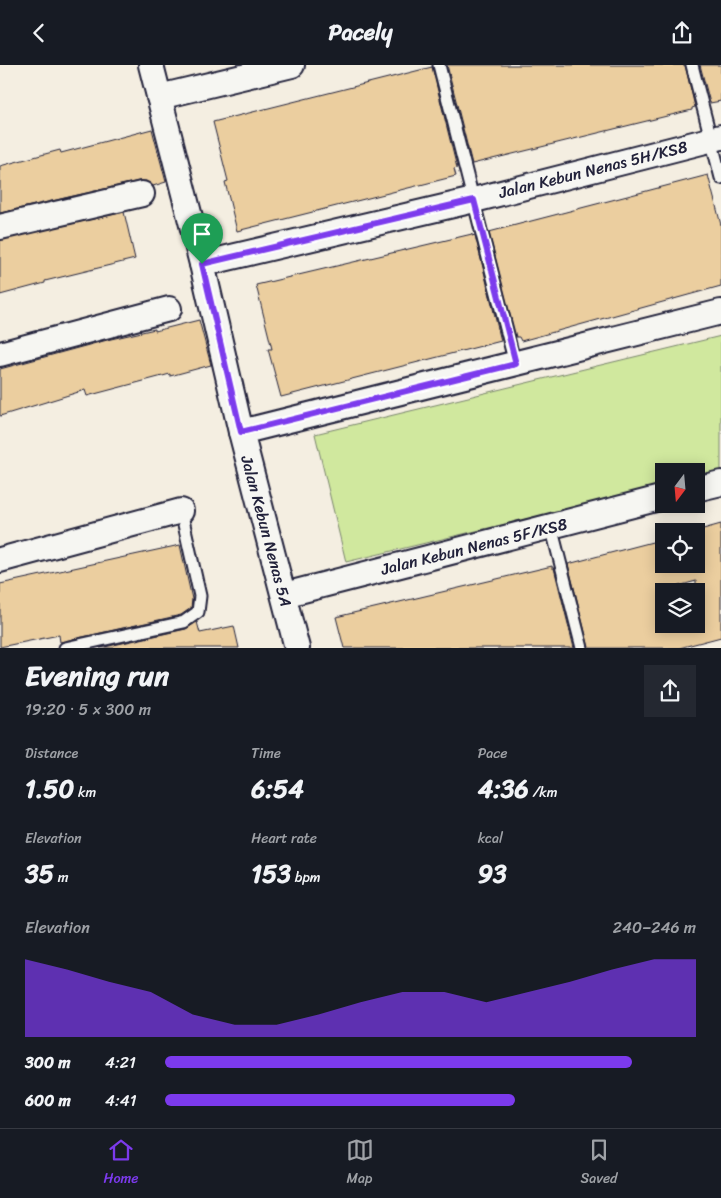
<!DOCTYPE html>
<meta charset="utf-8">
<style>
:root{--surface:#171b24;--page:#242831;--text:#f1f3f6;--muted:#9ea1a6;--line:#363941;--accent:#7c3aed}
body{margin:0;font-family:Sriracha,sans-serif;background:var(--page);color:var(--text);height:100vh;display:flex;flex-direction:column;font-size:19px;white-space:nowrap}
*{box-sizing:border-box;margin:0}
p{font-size:16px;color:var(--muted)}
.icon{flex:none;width:28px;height:28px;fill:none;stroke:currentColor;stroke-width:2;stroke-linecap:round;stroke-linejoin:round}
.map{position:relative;height:583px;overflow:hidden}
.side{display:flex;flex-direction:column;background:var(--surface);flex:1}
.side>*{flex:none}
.needle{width:32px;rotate:196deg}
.buttons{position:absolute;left:655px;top:398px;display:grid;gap:10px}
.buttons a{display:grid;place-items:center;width:50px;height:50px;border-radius:0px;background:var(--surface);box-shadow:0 2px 12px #0003;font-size:25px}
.pin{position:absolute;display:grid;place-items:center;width:42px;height:42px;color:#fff;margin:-51px -21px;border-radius:50% 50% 50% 0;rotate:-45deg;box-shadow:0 0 5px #0007}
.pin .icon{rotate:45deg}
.round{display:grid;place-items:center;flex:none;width:52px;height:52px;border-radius:0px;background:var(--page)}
.summary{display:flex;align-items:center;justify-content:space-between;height:85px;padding:0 25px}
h1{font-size:28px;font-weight:700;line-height:38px}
.metrics{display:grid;grid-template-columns:repeat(3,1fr);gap:8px;height:85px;padding:5px 25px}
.metrics div{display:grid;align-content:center}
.metrics b{font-size:25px;font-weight:700}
.metrics small{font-size:14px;font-weight:400}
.metrics p{font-size:14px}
.chart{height:140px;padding:10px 25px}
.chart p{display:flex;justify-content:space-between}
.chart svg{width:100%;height:90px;margin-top:5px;fill:var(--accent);opacity:.7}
ul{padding:0 25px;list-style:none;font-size:16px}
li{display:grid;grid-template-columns:80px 60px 1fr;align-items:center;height:38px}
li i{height:12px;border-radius:6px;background:var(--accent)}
header{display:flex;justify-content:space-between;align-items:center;height:65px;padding:0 25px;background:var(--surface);font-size:22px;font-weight:700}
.dock{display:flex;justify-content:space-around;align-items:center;height:70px;border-top:1px solid var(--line);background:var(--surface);font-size:14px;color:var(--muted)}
.dock a{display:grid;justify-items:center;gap:2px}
.dock .selected{color:var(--accent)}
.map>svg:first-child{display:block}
.green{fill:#d0e89e;stroke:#79856c}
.building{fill:#ebce9f;stroke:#22223b;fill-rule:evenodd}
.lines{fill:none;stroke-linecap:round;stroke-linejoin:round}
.service-casing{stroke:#22223b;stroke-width:15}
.minor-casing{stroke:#22223b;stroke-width:28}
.service{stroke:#f6f6f2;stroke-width:11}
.minor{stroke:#f6f6f2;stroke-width:24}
.route-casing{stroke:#fff;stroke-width:10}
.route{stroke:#7c3aed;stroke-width:6}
.labels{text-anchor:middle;stroke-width:4;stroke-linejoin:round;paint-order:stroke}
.street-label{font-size:16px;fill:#22223b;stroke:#f6f6f2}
</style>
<header><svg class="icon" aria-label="back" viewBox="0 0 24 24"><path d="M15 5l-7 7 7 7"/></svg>Pacely<svg class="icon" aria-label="share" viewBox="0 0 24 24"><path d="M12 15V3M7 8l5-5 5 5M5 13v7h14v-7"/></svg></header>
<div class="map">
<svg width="721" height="583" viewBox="0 0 721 583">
<rect width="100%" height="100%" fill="#f4eee1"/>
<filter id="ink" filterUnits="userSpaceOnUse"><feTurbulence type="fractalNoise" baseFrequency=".02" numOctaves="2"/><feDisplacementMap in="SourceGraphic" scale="10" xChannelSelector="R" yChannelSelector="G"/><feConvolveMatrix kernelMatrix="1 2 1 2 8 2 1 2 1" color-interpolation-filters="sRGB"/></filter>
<g filter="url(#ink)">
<polygon class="green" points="721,271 721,407 696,413 696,406 664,406 664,421 346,497 315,369"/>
<g class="building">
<polygon points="447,0 685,0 695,42 692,43 692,45 667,51 472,99"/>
<polygon points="700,0 721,0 721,36 710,38"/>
<polygon points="432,2 457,103 454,104 456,111 237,166 225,117 228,116 213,57"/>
<polygon points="152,64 166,117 153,121 146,116 139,116 0,148 0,101 60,85 61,88"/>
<polygon points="708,110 721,160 721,221 521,276 519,272 516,272 489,167"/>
<polygon points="124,147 135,194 45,216 45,218 0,230 0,175"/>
<polygon points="472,169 472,171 475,170 501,276 281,332 268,284 272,284 256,220"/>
<polygon points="199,255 211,300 170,311 170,309 87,331 85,325 0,351 0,304 111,274 155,264 155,266"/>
<path d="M721,459V572L679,583H589L568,499L664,474V499H696V466ZM696,516V559H664V525Z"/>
<polygon points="180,480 192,534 191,543 181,550 60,577 59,570 0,582 0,519"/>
<polygon points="552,501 552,503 554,503 574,583 344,583 336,552"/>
<polygon points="197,557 200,568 234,561 239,583 100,583 186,564"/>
</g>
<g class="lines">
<g class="service-casing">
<g id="service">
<polyline points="439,0 515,299"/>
<polyline points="692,0 721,113"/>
<polyline points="551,461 582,583"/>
<polyline points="65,583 184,557 198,547 200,531 181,446"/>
</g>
</g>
<g class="minor-casing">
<g id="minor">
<polyline points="151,0 202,199 241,367 297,583"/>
<polyline points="159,32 292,0"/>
<polyline points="0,162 142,129"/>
<polyline points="202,199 474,135 721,72"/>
<polyline points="0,289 169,244"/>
<polyline points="241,367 721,247"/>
<polyline points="696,424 721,418"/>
<polyline points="0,495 181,446"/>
<polyline points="284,530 664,432"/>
</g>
</g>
<use href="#service" class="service"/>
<use href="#minor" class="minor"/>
</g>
</g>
<g class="lines" filter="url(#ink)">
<g class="route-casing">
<polygon id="route" points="474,135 516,299 241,367 202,199"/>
</g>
<use href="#route" class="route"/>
</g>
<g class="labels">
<g class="street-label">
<text transform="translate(593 104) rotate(-14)" y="6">Jalan Kebun Nenas 5H/KS8</text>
<text transform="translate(267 466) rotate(75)" y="6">Jalan Kebun Nenas 5A</text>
<text transform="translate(474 481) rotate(-14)" y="6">Jalan Kebun Nenas 5F/KS8</text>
</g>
</g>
</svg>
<div class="buttons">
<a><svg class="needle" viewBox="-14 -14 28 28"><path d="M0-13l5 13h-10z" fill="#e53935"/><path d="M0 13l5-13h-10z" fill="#9ea1a6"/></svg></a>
<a><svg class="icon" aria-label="locate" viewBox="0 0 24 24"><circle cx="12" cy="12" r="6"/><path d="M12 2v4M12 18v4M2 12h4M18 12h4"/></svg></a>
<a><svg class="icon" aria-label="layers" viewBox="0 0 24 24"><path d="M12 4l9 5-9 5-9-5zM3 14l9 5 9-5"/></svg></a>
</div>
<div class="pin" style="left:202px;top:199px;background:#1e9e55"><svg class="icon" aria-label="arrive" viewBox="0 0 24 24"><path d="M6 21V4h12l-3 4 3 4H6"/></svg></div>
</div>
<section class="side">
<div class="summary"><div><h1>Evening run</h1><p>19:20 · 5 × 300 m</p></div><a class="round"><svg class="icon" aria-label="share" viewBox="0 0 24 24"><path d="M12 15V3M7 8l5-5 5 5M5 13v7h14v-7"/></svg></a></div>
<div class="metrics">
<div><p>Distance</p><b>1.50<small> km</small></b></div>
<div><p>Time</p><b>6:54</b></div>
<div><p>Pace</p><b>4:36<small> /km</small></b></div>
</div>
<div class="metrics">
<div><p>Elevation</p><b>35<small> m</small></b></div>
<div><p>Heart rate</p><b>153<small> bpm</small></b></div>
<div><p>kcal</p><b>93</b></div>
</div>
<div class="chart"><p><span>Elevation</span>240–246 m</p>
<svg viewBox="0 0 160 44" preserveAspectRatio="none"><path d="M0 44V6L10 11L20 17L30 22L40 33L50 38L60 38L70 33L80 27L90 22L100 22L110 27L120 22L130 17L140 11L150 6L160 6V44z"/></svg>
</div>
<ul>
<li><b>300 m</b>4:21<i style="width:88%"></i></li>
<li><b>600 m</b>4:41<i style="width:66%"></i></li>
</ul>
</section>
<nav class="dock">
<a class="selected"><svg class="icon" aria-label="home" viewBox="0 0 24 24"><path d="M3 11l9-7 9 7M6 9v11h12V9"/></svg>Home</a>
<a><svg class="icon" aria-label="map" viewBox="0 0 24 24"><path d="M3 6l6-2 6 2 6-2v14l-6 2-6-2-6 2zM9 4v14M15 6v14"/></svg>Map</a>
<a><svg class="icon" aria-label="saved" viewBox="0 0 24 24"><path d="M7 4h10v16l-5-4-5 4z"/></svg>Saved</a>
</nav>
